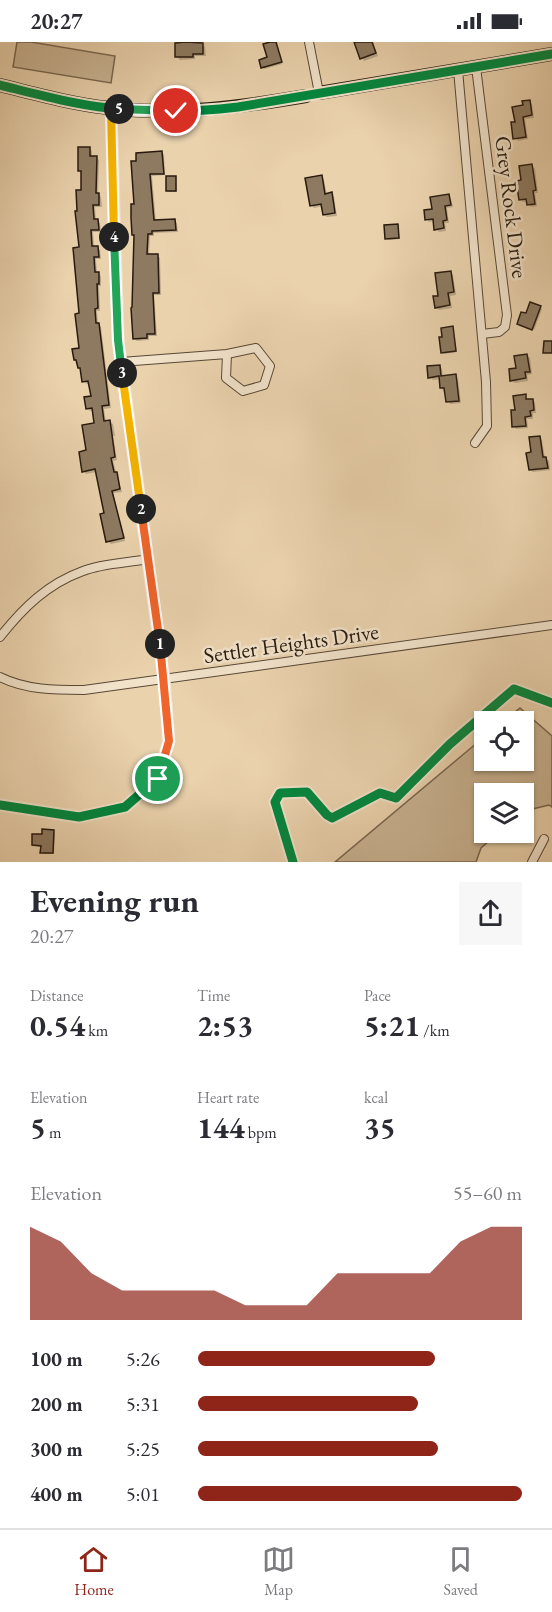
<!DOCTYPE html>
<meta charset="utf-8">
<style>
:root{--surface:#fff;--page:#f7f7f7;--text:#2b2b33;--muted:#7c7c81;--line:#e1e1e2;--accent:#8f2418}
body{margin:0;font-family:"EB Garamond",serif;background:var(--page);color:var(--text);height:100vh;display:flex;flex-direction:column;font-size:22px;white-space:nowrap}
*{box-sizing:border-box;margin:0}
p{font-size:20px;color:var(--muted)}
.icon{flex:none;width:33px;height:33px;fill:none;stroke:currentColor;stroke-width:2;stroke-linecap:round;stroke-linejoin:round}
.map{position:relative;height:820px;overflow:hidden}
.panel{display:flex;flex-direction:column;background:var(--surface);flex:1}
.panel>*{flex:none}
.fabs{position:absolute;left:474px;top:669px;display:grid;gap:12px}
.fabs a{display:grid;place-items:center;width:60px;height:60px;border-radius:0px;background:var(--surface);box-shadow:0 2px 4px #0004;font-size:30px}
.pin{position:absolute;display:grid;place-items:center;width:51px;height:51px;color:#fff;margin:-26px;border:3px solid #fff;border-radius:50%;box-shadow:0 2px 6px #0007}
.km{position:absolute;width:30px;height:30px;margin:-15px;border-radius:50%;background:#222;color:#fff;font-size:16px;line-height:30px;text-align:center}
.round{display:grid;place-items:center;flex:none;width:63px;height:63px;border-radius:0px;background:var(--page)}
.overview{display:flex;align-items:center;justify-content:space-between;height:102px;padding:0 30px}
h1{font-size:33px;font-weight:700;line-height:45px}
.figures{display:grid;grid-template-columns:repeat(3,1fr);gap:9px;height:102px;padding:6px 30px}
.figures div{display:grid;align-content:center}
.figures b{font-size:30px;font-weight:700}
.figures small{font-size:16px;font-weight:400}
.figures p{font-size:16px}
.chart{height:168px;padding:12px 30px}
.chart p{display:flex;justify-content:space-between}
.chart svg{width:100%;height:108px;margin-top:6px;fill:var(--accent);opacity:.7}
ul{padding:0 30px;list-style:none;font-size:20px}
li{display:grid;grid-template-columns:96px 72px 1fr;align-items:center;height:45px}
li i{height:15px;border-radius:8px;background:var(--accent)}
.status{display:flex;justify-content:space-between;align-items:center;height:42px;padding:0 30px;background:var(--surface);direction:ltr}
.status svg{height:16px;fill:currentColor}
.dock{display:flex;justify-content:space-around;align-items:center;height:84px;border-top:2px solid var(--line);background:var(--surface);font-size:16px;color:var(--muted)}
.dock a{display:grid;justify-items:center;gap:3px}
.dock .current{color:var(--accent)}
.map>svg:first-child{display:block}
.green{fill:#c9b392;stroke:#786650;stroke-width:1.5}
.shadow{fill:#0003}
.building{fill:#8d7a61;stroke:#281a0e;stroke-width:1.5}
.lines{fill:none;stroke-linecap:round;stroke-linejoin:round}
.minor-casing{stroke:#584836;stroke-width:10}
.secondary-casing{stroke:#281a0e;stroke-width:14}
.minor{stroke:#f1e2ca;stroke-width:8}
.secondary{stroke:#f1e2ca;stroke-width:10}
.cycleway-casing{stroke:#f1e2ca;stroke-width:13}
.cycleway{stroke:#00873e;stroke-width:9}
.split-1-casing{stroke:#fff;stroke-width:12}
.split-2-casing{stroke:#fff;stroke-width:12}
.split-3-casing{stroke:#fff;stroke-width:12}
.split-4-casing{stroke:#fff;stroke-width:12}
.split-5-casing{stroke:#fff;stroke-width:12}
.split-6-casing{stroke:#fff;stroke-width:12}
.split-1{stroke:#f0652b;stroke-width:8}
.split-2{stroke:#f0652b;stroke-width:8}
.split-3{stroke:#f5b400;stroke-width:8}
.split-4{stroke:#22a559;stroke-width:8}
.split-5{stroke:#f5b400;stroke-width:8}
.split-6{stroke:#22a559;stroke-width:8}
.labels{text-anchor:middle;stroke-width:5;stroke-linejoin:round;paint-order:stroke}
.street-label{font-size:22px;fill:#281a0e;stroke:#f1e2ca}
</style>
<div class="status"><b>20:27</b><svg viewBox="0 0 49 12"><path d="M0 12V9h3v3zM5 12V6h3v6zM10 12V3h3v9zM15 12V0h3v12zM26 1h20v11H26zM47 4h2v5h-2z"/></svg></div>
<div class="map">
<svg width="552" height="820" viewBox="0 0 552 820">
<rect width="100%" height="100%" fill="#ead2ad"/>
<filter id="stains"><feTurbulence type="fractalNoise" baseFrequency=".00333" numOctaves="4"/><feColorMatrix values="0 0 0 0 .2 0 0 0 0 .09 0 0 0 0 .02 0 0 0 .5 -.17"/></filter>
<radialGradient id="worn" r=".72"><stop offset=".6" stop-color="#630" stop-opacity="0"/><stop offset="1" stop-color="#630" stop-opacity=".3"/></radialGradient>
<g class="green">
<polygon points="17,0 31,0 115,14 111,41 13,25"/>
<polygon points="520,666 552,694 552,765 549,763 524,769 524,752 484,752 484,790 498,791 481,806 476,820 335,820 484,695 484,718 524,718 524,680 504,679"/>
</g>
<g class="shadow">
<polygon points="188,0 203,2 205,5 206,14 195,14 195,17 180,18 177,15 188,3"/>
<polygon points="275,0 282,22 264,27 263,25 269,16"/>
<polygon points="355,0 373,0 378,14 364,19"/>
<polygon points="529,59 532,62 534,76 525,77 528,97 518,99 515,96 516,81 524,65"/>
<polygon points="89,107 92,109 92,115 96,115 99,118 98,151 101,155 102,165 95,165 96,179 100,181 101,190 93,190 94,205 100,208 101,217 96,217 97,231 101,234 101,244 99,244 100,269 97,269 98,282 101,285 111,366 104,367 106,380 110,380 113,382 115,394 113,394 117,418 113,419 122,450 113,451 125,499 111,502 108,499 105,472 97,430 86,432 84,429 96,382 94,368 90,369 87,366 92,356 90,342 87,342 84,340 82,328 75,317 81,307 83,149 82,131 80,129"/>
<polygon points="162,111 164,113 165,133 152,134 156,180 175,179 177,181 178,190 154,191 154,194 150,194 149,213 158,214 160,216 161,253 154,253 157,294 149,294 149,298 137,299 134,296 135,164 133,121"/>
<polygon points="532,124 535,127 538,151 535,151 537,164 531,165 528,159 523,160 520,157 522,139"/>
<polygon points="176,135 177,150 169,150 167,148"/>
<polygon points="322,135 324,138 327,153 331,152 334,155 337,174 327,175 324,173 323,164 314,166 311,163"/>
<polygon points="449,154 451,157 453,165 447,166 449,181 445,181 446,189 439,190 436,187 434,179 429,180 427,177"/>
<polygon points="398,183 400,197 389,198 387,196"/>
<polygon points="450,230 453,233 456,253 450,254 452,266 439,268 436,265"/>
<polygon points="540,265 542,267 534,288 520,283 527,273"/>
<polygon points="453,286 457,310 444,312 442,310 444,296"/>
<polygon points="527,313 530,316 532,332 527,333 528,339 515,341 512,338"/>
<polygon points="439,324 442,327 443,335 455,334 458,337 461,361 450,362 442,346 441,337 433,338 430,335"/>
<polygon points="525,354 528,358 533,358 535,361 536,371 533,371 533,377 527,377 528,386 516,387 514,384 516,369"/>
<polygon points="539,395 542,398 545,416 549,419 550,428 533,430 530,428 533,411"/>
<polygon points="53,789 55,791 54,812 44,812 42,805 33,803"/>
</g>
<g class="building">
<polygon points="186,0 203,1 203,12 193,12 193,15 175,15 175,1"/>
<polygon points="270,0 276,0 282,20 261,26 259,18 267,15 263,2"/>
<polygon points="354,0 372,0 376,11 360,17"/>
<polygon points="530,58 532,73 523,75 526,95 513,97 511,80 515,80 512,65 523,63 522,59"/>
<polygon points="78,105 90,105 90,114 97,114 96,151 99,151 99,163 93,163 94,177 98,177 99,188 91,188 92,204 98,204 99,215 94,215 95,230 99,230 99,242 97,242 98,266 95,267 96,281 99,281 109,363 102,364 104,379 110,378 115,415 111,416 114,430 117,430 120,447 112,449 124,496 106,500 100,472 104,471 95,427 82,430 79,410 86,408 82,383 94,381 92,366 86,367 84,355 91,354 88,339 82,340 80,326 78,326 76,318 74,318 72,307 79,306 75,272 79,271 73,206 79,205 75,169 77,169 76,148 81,148 81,129 78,129"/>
<polygon points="162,109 164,132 150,132 154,178 175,177 176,188 152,189 152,192 148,192 147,212 158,212 159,251 153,251 155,292 147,292 147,296 133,297 131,266 132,265 134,193 132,193 131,176 131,162 134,162 131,119 136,119 136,111"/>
<polygon points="532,122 536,148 533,149 535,162 527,163 526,157 519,158 516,139 521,138 519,124"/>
<polygon points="322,133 325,152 332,150 335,171 323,173 321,162 310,164 305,136"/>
<rect x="166" y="134" width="10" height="15"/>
<polygon points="449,152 451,163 445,164 447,178 443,179 444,186 434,188 433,177 425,178 424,168 432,167 430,155"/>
<polygon points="398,182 399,196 385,197 384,183"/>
<polygon points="451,229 454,250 448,251 450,263 435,266 433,254 438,254 435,231"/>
<polygon points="530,260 541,264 532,288 517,282 521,270 526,271"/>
<polygon points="453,284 456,309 441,311 439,295 442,295 441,286"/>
<polygon points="544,299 552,299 552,311 543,311"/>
<polygon points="527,312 530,330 525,330 526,336 510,339 509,327 516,326 514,314"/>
<polygon points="440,323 441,334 456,332 459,359 446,360 444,346 440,346 439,334 428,336 427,324"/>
<polygon points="526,352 526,357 533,357 534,368 530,369 531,374 525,375 526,384 512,385 511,368 515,368 513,354"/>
<polygon points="540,394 543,415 546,415 548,426 529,428 526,411 531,410 529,395"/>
<polygon points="42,787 54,788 53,811 40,811 41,804 32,803 32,792 42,792"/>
</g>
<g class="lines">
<g class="minor-casing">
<g id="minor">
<polyline points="309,0 319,51"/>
<polyline points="476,25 507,273 505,285 499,290 482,292"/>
<polyline points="458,28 486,340 487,384 475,401"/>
<polyline points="121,320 227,312 226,336 243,349 264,343 270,324 256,306 227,312"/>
<path d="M0,595C23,566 47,542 83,529C103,521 127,521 148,517"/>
<path d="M0,635C26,648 55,648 84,648L552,583"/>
<polyline points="0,763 79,775 125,765 157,737 169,699 164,637 118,298 111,66"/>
<polyline points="532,820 544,797"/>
</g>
</g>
<g class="secondary-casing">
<g id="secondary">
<path d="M0,43C36,52 72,62 109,66C175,74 241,65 306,54"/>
<polyline points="319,51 552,12"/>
</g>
</g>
<use href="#minor" class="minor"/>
<use href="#secondary" class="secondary"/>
<g class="cycleway-casing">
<g id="cycleway">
<path d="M0,43C36,52 72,62 109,66C151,71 196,70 238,65L552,12"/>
<polyline points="0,763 79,775 125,765 157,737 169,699 164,637 118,298 111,66"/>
<polyline points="293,820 275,760 280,751 307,750 327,773 332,776 380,751 396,756 450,702 514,647 552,661"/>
</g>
</g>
<use href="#cycleway" class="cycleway"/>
</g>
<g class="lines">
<g class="split-1-casing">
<polyline id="split-1" points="158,737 169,699 160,602"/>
</g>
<g class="split-2-casing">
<polyline id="split-2" points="141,467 160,602"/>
</g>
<g class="split-3-casing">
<polyline id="split-3" points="122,331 141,467"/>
</g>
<g class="split-4-casing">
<polyline id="split-4" points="114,195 118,298 122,331"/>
</g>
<g class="split-5-casing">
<polyline id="split-5" points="114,195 111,66 119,67"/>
</g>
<g class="split-6-casing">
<polyline id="split-6" points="119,67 176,69"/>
</g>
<use href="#split-1" class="split-1"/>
<use href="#split-2" class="split-2"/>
<use href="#split-3" class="split-3"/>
<use href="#split-4" class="split-4"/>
<use href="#split-5" class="split-5"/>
<use href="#split-6" class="split-6"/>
</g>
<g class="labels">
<g class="street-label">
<text transform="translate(512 165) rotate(83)" y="8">Grey Rock Drive</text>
<text transform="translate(291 601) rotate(-8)" y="8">Settler Heights Drive</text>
</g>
</g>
<rect width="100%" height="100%" filter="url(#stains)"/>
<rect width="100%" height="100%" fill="url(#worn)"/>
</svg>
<div class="fabs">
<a><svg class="icon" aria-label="locate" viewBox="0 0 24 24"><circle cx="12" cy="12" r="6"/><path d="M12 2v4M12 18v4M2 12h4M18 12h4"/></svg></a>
<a><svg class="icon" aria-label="layers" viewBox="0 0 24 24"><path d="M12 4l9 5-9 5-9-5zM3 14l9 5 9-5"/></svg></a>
</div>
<div class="pin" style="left:158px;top:737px;background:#1e9e55"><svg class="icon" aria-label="arrive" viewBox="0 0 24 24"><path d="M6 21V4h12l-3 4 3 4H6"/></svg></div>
<div class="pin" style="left:176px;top:69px;background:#d93025"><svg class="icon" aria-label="check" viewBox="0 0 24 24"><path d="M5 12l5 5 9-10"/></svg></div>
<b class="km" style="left:160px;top:602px">1</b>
<b class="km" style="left:141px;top:467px">2</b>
<b class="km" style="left:122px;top:331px">3</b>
<b class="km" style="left:114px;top:195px">4</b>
<b class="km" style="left:119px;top:67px">5</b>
</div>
<section class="panel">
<div class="overview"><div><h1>Evening run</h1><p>20:27</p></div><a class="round"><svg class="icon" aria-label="share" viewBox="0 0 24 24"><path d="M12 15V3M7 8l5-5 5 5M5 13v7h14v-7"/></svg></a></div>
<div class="figures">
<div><p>Distance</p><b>0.54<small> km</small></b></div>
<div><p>Time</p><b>2:53</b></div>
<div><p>Pace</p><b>5:21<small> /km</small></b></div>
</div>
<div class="figures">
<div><p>Elevation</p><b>5<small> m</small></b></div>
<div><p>Heart rate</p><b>144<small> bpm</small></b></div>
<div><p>kcal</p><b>35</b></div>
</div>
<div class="chart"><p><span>Elevation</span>55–60 m</p>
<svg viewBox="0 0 160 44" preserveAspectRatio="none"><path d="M0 44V6L10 12L20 25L30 32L40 32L50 32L60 32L70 38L80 38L90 38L100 25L110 25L120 25L130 25L140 12L150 6L160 6V44z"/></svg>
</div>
<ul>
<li><b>100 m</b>5:26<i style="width:73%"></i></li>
<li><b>200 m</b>5:31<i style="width:68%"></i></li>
<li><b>300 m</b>5:25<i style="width:74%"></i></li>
<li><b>400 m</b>5:01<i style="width:100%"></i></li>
</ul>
</section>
<nav class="dock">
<a class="current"><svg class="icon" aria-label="home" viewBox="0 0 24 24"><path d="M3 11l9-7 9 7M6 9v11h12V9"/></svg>Home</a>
<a><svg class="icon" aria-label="map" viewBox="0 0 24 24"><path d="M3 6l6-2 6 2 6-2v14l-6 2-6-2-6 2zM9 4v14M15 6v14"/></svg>Map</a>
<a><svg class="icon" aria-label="saved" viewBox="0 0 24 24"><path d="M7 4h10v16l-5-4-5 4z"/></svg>Saved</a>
</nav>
